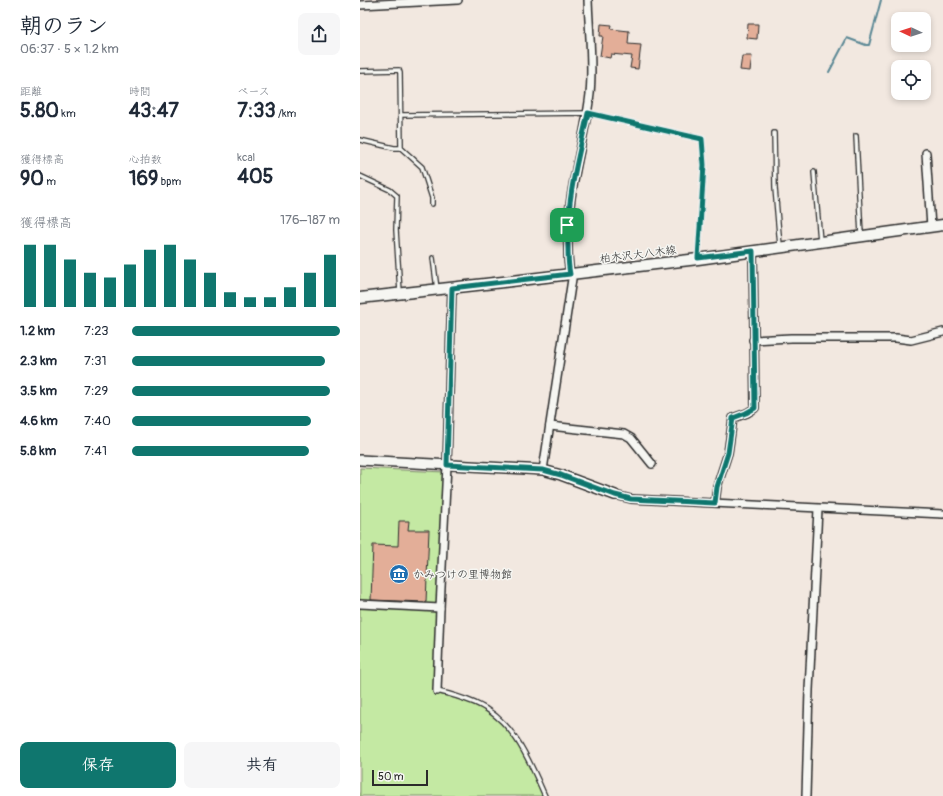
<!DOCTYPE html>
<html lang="ja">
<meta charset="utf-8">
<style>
:root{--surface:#fff;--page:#f6f6f7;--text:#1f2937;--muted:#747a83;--accent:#0f766e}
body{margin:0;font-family:Pangolin,"Klee One",sans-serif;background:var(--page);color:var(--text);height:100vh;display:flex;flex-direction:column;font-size:15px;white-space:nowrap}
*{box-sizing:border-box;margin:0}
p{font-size:13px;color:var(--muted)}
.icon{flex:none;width:22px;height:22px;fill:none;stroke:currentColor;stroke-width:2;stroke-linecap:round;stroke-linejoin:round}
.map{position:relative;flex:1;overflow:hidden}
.details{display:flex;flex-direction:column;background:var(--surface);width:360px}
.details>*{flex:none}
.needle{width:26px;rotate:274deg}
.buttons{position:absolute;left:531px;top:12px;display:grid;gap:8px}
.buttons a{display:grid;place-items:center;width:40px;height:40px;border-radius:8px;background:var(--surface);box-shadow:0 2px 6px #0003;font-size:20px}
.scale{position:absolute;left:12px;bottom:10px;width:56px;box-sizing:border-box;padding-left:4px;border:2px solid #2b2b2b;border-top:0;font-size:11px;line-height:14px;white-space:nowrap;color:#2b2b2b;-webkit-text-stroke:3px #f6f6f2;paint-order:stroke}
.pin{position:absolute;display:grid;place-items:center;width:34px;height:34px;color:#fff;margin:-17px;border-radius:8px;box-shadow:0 2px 6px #0006}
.round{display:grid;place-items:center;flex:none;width:42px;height:42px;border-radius:8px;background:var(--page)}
.overview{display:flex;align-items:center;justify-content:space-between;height:68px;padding:0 20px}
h1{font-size:22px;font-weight:700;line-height:30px}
.stats{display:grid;grid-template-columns:repeat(3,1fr);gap:6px;height:68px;padding:4px 20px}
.stats div{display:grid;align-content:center}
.stats b{font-size:20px;font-weight:700}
.stats small{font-size:11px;font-weight:400}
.stats p{font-size:11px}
.chart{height:112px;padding:8px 20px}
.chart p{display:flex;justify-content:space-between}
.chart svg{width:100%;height:72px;margin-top:4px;stroke:var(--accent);stroke-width:6}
.action{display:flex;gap:8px;margin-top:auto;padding:8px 20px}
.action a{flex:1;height:46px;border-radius:8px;background:var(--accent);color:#fff;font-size:16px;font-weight:700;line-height:46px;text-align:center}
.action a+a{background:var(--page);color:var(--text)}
ul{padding:0 20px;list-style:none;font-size:13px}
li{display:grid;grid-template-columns:64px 48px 1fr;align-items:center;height:30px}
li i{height:10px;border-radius:5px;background:var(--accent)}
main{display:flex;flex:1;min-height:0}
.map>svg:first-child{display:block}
.green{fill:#c4e9a3;stroke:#788a67}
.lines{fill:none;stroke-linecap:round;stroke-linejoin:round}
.stream{stroke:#5a8794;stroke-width:2}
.building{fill:#e3ae98;stroke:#2b2b2b}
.service-casing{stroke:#2b2b2b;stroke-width:6}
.minor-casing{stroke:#2b2b2b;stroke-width:10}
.tertiary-casing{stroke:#2b2b2b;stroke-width:12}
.secondary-casing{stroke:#2b2b2b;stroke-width:13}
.service{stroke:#f6f6f2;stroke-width:3.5}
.minor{stroke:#f6f6f2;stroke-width:7}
.tertiary{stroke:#f6f6f2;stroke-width:9}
.secondary{stroke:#f6f6f2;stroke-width:10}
.route-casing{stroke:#fff;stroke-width:8}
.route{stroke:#0f766e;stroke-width:5}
.labels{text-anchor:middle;stroke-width:3;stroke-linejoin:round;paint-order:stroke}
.street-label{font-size:11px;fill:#2b2b2b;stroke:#f6f6f2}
.poi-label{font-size:11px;fill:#2b2b2b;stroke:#f6f6f2;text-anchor:start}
</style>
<main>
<section class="details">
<div class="overview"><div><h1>朝のラン</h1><p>06:37 · 5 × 1.2 km</p></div><a class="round"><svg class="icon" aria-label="share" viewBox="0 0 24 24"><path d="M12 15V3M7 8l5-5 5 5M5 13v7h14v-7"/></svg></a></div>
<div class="stats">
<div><p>距離</p><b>5.80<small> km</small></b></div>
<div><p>時間</p><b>43:47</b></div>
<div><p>ペース</p><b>7:33<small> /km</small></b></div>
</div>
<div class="stats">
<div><p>獲得標高</p><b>90<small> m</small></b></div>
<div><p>心拍数</p><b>169<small> bpm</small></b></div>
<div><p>kcal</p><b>405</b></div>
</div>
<div class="chart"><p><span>獲得標高</span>176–187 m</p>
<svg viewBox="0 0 160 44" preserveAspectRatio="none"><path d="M5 44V6M15 44V6M25 44V15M35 44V23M45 44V26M55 44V18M65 44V9M75 44V6M85 44V15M95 44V23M105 44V35M115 44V38M125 44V38M135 44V32M145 44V23M155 44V12"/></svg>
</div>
<ul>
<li><b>1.2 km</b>7:23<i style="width:100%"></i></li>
<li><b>2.3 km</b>7:31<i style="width:93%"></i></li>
<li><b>3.5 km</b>7:29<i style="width:95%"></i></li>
<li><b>4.6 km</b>7:40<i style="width:86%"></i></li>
<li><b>5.8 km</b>7:41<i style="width:85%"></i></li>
</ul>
<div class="action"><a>保存</a><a>共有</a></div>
</section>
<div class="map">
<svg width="583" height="796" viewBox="0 0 583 796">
<rect width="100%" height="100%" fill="#f2e8e0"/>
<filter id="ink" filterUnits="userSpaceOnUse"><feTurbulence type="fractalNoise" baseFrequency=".025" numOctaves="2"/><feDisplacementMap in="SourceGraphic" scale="8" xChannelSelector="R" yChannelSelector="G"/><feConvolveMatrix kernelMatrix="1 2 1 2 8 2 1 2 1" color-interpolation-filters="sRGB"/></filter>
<g filter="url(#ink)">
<path class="green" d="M0,468L84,472L73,693C92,697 112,702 128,712C157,731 170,766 183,796H0Z"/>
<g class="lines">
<polyline class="stream" points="469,72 487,38 506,45 509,45 521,0"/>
</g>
<g class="building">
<polygon points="241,24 252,25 251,29 269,31 268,44 281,45 278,69 270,68 272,56 251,54 250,58 240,56 243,36 240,36"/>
<polygon points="388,24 398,24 397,39 387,38"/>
<polygon points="382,56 392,56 390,71 380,70"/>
<polygon points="39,521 49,521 48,530 69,530 66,602 11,600 13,545 38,546"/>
</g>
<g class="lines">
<g class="service-casing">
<g id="service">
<polyline points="0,71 39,70 40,73 41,148"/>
<polyline points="41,115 228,113 342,139 344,165 338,258"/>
<polyline points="414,133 415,188 420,246"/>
<polyline points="496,136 501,235"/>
<polyline points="0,140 34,148 41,148 62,167 72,198 72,204"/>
<polyline points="454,172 460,241"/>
<polyline points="0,176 30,190 37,196 36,230 40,292"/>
<polyline points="73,258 77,289"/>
<path d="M77,691C90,694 103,698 115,703C154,720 169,760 185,796"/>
</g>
</g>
<g class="minor-casing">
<g id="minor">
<polyline points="0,5 98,0"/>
<polyline points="566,153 571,227"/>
<polyline points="393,340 431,338 536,338 551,340 583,332"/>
<polyline points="190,426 264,434 271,438 292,464"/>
<path d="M183,470L212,279C208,269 208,258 208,247C206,193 224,146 230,94C233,63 229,31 228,0"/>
<polyline points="255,495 271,499 583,514"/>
<polyline points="355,503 357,487 368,453 373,418 387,413 395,408 393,251"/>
<polyline points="0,604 80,608"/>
<polyline points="77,691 80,608 87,465 92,287"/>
<polyline points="446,796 449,690 458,509"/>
</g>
</g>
<g class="tertiary-casing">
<polyline id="tertiary" points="0,460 183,470 201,475 255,495"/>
</g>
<g class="secondary-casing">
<polyline id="secondary" points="0,298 143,282 338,259 583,225"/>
</g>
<use href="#service" class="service"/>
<use href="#minor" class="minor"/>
<use href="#tertiary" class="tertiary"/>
<use href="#secondary" class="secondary"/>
</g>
</g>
<g class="lines" filter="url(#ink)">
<g class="route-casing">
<path id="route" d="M228,113L342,139L344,165L338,258L393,251L395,408L386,413L373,418L368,453L357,487L355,503L271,499L255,495L201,475L183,470L87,465L92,288L210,274C208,265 208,256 208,247C206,201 218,158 228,113Z"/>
</g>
<use href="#route" class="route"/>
</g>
<defs>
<g id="museum-disc" transform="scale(1)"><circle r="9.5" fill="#1f6fb2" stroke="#f6f6f2"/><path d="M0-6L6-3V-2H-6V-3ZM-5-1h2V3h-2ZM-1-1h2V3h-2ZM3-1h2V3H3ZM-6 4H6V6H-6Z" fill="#fff"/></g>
</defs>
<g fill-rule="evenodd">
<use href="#museum-disc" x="39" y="574"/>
</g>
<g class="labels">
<g class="street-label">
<text transform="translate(278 254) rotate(-7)" y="4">柏木沢大八木線</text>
</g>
<g class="poi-label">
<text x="53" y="578">かみつけの里博物館</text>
</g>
</g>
</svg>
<div class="buttons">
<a><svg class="needle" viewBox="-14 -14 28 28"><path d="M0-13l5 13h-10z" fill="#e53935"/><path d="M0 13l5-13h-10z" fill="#747a83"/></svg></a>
<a><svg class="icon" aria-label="locate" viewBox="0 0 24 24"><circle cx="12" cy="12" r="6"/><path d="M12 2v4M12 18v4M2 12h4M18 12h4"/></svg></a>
</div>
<div class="scale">50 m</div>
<div class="pin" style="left:207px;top:225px;background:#1e9e55"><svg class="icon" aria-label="arrive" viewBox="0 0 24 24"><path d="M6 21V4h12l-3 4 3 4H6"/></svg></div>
</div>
</main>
